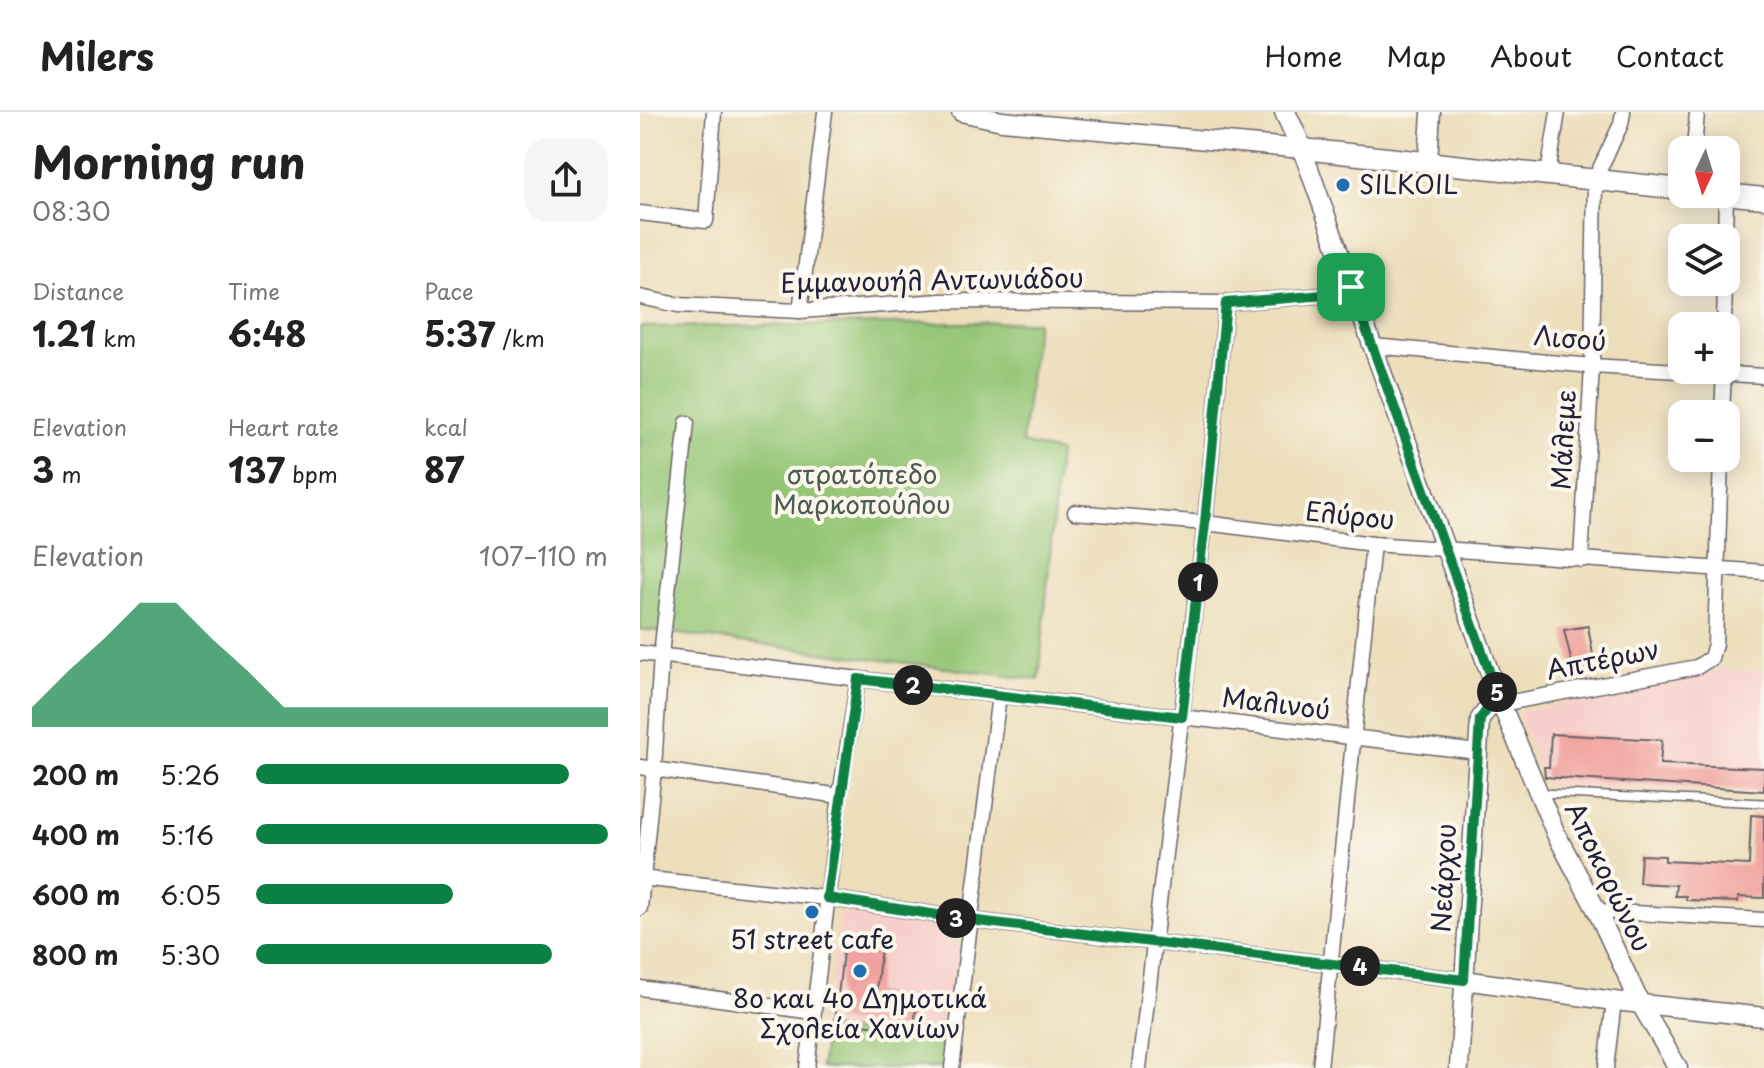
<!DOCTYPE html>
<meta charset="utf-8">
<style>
:root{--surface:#fff;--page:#f6f6f6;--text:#222;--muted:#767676;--line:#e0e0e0;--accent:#0b8043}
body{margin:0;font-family:"Playpen Sans",sans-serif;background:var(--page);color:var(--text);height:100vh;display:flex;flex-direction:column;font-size:30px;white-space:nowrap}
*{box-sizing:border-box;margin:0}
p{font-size:26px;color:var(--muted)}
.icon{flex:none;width:44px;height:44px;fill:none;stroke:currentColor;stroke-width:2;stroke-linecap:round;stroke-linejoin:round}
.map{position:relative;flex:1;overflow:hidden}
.side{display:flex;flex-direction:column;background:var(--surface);width:640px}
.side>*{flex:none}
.needle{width:52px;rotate:184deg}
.fabs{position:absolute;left:1028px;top:24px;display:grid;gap:16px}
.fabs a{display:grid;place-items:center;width:72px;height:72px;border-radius:16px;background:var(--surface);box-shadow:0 4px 20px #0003;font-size:40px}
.pin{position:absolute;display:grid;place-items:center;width:68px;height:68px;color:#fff;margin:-34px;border-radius:16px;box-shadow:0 4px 12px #0006}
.km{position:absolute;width:40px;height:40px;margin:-20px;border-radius:50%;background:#222;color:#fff;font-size:22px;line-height:40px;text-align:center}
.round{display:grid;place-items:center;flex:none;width:84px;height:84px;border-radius:24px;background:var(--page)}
.head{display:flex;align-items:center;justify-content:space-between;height:136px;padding:0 32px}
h1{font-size:44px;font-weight:700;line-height:60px}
.figures{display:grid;grid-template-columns:repeat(3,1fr);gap:12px;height:136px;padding:8px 32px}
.figures div{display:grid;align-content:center}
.figures b{font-size:34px;font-weight:700}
.figures small{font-size:22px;font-weight:400}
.figures p{font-size:22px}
.chart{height:224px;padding:16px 32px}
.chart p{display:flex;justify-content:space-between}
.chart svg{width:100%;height:144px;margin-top:8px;fill:var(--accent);opacity:.7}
ul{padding:0 32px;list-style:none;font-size:26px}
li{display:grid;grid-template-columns:128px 96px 1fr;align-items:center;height:60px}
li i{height:20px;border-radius:10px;background:var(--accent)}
header{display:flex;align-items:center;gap:48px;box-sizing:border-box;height:112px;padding:0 40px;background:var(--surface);border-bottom:2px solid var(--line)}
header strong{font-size:38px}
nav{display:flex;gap:44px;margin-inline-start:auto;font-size:28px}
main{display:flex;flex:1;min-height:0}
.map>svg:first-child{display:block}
.built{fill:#f7d0cb}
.green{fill:#95c676;stroke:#5c7458;stroke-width:2}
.building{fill:#f1a29e}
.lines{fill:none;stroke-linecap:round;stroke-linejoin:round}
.lane-casing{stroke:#696468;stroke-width:10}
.street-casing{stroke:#696468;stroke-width:17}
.secondary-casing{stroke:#696468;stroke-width:21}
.primary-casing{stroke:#696468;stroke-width:23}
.lane{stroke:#fff;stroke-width:7}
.street{stroke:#fff;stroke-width:14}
.secondary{stroke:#fff;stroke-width:18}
.primary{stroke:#fff;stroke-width:20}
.route-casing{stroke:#fff;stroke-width:16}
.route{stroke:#0b8043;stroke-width:10}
.poi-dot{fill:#1f6fb2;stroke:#fbf7ec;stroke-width:3}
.labels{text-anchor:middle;stroke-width:8;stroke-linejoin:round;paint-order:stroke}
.poi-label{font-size:26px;fill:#22223b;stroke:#fbf7ec}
.street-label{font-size:26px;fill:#22223b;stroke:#fbf7ec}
.park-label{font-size:26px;fill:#4a5b50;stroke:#fbf7ec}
</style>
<header>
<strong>Milers</strong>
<nav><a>Home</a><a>Map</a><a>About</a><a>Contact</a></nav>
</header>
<main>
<section class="side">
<div class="head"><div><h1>Morning run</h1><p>08:30</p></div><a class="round"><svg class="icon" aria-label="share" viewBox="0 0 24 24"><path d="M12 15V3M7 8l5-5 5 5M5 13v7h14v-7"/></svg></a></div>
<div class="figures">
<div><p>Distance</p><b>1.21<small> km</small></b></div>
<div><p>Time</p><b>6:48</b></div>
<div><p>Pace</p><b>5:37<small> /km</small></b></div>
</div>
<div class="figures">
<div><p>Elevation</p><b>3<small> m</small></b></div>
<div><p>Heart rate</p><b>137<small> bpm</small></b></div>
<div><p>kcal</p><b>87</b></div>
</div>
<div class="chart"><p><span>Elevation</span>107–110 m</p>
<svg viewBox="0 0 160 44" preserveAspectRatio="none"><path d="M0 44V38L10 27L20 17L30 6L40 6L50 17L60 27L70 38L80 38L90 38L100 38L110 38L120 38L130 38L140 38L150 38L160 38V44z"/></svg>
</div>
<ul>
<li><b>200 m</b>5:26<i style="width:89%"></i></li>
<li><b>400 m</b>5:16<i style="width:100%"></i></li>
<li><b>600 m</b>6:05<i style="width:56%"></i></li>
<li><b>800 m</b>5:30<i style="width:84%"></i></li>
</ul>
</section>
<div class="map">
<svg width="1124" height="956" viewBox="0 0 1124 956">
<rect width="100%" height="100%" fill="#fbf7ec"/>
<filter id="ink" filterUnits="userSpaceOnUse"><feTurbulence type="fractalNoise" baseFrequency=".0125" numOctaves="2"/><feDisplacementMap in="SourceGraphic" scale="16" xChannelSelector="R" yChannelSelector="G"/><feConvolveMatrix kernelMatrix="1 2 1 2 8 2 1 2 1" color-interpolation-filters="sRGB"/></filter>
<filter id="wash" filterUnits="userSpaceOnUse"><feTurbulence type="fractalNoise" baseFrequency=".006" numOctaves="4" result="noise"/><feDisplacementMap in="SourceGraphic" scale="32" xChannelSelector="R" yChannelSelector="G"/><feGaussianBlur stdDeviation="1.8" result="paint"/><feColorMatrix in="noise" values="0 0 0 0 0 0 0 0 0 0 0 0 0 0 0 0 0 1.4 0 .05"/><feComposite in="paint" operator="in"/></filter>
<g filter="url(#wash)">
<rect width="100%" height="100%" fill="#eddebb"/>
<g class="built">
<polygon points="1082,557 1124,559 1124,680 904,673 878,600"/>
<polygon points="200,800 320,815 306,931 186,916"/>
</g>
<g class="green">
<polygon points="397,210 382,331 419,340 399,568 0,517 0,215"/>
<polygon points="186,916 306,931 303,956 181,956"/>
</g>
<g id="blocks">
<g class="building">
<polygon points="948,514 956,560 935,564 924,518"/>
<polygon points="911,622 1022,628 1020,652 1124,656 1124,679 905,665 904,655 909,655"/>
<polygon points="1111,703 1124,704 1124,786 1098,785 1098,790 1046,788 1046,784 1035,784 1036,773 999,771 1001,743 1025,744 1025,749 1109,753"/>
<polygon points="204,832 241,836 236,881 277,885 274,918 195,909"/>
</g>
</g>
</g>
<g filter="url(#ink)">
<use href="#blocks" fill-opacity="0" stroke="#696468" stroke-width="2"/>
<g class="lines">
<g class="lane-casing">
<polyline id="lane" points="901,681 1124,691"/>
</g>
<g class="street-casing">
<g id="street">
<polyline points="1054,38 1057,0"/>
<polyline points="908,62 918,0"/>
<polyline points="0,101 66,109 74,0"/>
<polyline points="1085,126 1086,82"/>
<polyline points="0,185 38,193 160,199 301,189 586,191 685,183 711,175"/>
<polyline points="160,199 185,0"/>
<polyline points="1084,214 1085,170"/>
<polyline points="733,234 952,254 1124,264"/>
<polyline points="1082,302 1084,258"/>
<polyline points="435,400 565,411 733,432 1124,460"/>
<polyline points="941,448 952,254 955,67 981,12 983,0"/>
<polyline points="0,541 838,640"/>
<polyline points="861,592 1057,555 1071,546 1075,532 1081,346"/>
<polyline points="0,655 200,684"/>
<polyline points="0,766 187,786 330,808 824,868"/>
<polyline points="0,796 14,657 21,543 47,311"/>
<polyline points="957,799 1124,808"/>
<polyline points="0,876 173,900"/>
<polyline points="167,956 200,684 218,567"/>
<polyline points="312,956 359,583"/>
<polyline points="499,956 565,411 586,191"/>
<polyline points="680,956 733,432"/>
<polyline points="966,956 974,889"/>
</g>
</g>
<g class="secondary-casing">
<g id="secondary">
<polyline points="321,0 362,9 662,37 861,592 916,722 957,799 1000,891 1038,956"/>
<polyline points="788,50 791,0"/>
<polyline points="824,868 974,889 1124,905"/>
<polyline points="819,956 840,607 849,595 861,592"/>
</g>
</g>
<g class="primary-casing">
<g id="primary">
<polyline points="645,0 662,37 1042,77"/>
<polyline points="1084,82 1124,86"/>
</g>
</g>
<use href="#lane" class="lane"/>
<use href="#street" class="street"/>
<use href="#secondary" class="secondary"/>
<use href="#primary" class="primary"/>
</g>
</g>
<g class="lines" filter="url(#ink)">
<g class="route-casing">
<polygon id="route" points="711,175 861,592 849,595 840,607 824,868 330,808 187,786 218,567 542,605 565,411 586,191 685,183"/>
</g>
<use href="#route" class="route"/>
</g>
<g class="poi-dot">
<circle cx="703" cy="73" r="8"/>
<circle cx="172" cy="800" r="8"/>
<circle cx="220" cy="859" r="8"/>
</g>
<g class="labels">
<g class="poi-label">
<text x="719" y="82" text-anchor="start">SILKOIL</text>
<text x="172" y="837">51 street cafe</text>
<text x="220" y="896">8ο και 4ο Δημοτικά<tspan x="220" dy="30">Σχολεία Χανίων</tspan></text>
</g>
<g class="street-label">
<text transform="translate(292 169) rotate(-1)" y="9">Εμμανουήλ Αντωνιάδου</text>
<text transform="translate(930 227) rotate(5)" y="9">Λισού</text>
<text transform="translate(924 328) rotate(-87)" y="9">Μάλεμε</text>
<text transform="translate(710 404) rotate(6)" y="9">Ελύρου</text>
<text transform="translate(963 548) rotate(-11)" y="9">Απτέρων</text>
<text transform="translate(636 592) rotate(7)" y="9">Μαλινού</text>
<text transform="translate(968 765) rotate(64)" y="9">Αποκορώνου</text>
<text transform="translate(804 766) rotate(-87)" y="9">Νεάρχου</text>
</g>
<g class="park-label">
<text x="222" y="372">στρατόπεδο<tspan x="222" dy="30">Μαρκοπούλου</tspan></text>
</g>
</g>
</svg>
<div class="fabs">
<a><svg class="needle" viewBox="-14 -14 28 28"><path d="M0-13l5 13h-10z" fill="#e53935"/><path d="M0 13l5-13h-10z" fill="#767676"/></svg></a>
<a><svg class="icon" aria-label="layers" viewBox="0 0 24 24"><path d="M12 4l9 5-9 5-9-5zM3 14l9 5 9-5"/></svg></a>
<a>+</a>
<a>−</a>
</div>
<div class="pin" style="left:711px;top:175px;background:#1e9e55"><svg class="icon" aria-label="arrive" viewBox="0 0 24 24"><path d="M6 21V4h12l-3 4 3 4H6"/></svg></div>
<b class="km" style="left:558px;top:470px">1</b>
<b class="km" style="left:273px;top:573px">2</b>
<b class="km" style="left:316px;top:806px">3</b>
<b class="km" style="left:720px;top:854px">4</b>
<b class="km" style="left:857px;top:580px">5</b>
</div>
</main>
